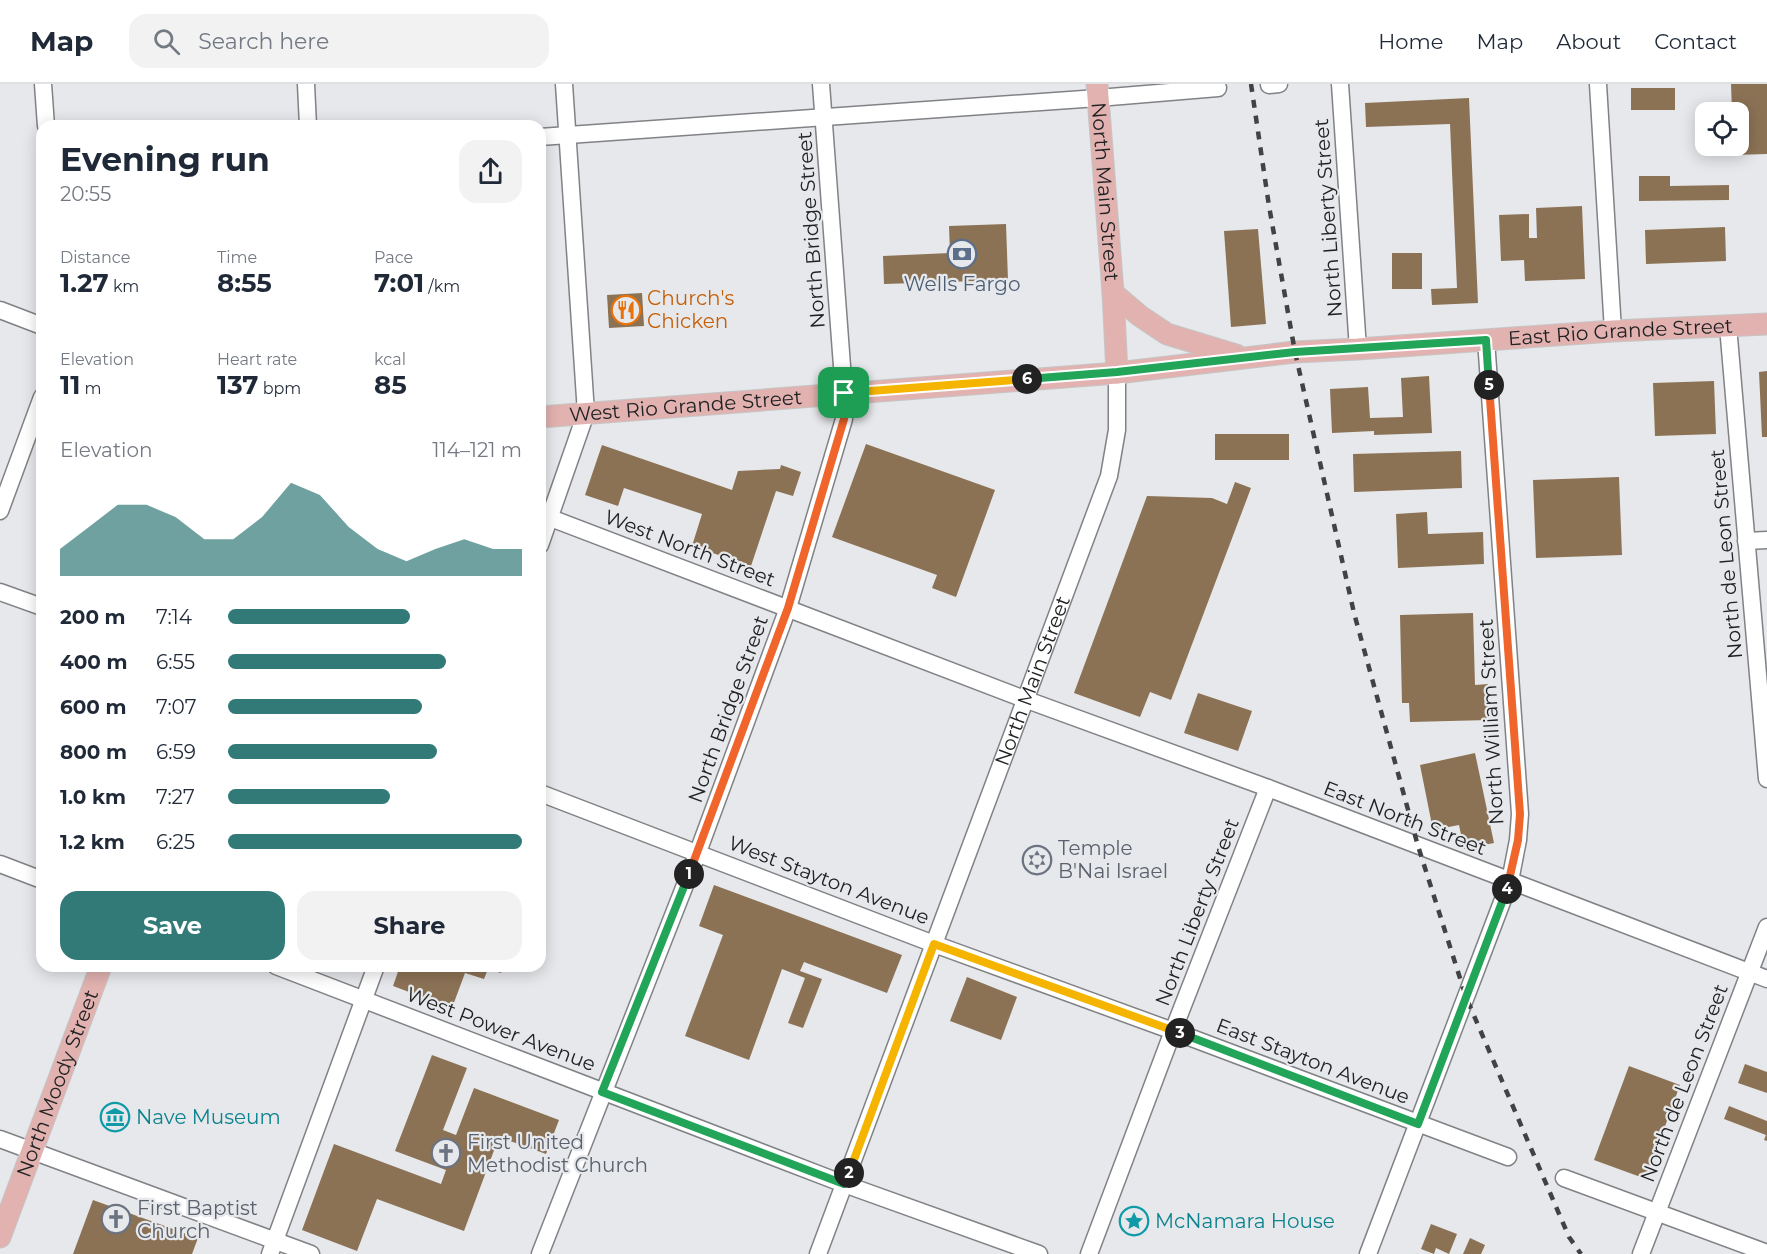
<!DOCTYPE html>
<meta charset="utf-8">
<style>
:root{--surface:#fff;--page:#f2f2f3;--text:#1f2937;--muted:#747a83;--line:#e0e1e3;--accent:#317a77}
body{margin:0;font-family:Montserrat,sans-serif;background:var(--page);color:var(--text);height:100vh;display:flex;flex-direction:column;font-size:22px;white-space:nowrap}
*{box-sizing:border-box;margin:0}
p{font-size:20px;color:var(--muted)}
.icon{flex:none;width:33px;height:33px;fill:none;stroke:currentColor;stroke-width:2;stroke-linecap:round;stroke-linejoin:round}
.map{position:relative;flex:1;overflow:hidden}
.panel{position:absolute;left:36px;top:36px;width:510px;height:852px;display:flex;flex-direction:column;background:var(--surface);border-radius:18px;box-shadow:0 3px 15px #0003}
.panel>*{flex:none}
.fabs{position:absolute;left:1695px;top:18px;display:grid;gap:12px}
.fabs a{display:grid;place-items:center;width:54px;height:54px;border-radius:12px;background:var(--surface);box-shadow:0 3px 15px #0003;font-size:30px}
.pin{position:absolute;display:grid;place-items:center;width:51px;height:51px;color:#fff;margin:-26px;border-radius:12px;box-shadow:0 3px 9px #0006}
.km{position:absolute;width:30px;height:30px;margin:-15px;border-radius:50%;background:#222;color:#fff;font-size:16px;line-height:30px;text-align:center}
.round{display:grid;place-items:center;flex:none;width:63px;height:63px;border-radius:18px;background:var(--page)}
.overview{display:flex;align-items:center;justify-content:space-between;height:102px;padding:0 24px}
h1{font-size:33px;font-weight:700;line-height:45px}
.figures{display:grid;grid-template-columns:repeat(3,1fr);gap:9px;height:102px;padding:6px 24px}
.figures div{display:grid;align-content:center}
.figures b{font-size:26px;font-weight:700}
.figures small{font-size:16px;font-weight:400}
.figures p{font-size:16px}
.chart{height:168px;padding:12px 24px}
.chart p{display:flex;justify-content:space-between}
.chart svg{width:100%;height:108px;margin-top:6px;fill:var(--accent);opacity:.7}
.button{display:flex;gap:12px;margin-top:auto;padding:12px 24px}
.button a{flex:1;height:69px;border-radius:18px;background:var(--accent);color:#fff;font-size:24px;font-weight:700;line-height:69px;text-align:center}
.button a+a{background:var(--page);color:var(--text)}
ul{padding:0 24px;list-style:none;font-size:20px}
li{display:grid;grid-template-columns:96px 72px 1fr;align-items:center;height:45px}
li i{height:15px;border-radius:8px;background:var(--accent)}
header{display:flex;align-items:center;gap:36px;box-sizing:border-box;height:84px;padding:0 30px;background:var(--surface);border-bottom:2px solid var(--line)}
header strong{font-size:28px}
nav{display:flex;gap:33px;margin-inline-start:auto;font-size:21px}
.search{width:420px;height:54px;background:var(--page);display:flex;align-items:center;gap:15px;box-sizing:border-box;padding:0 21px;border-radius:18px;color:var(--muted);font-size:22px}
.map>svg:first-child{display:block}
.building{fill:#8c7255}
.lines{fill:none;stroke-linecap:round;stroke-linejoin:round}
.minor-casing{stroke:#808285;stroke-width:19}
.major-casing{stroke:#c5c6c6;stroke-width:23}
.minor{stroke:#fff;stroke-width:16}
.major{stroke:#e1b2b0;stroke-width:21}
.rail{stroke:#414243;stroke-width:4.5;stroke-dasharray:8 8;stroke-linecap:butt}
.split-1-casing{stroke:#fff;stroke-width:12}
.split-2-casing{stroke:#fff;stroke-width:12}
.split-3-casing{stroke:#fff;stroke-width:12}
.split-4-casing{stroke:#fff;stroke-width:12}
.split-5-casing{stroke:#fff;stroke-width:12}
.split-6-casing{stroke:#fff;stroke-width:12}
.split-7-casing{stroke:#fff;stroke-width:12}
.split-1{stroke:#f0652b;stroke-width:8}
.split-2{stroke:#22a559;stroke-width:8}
.split-3{stroke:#f5b400;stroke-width:8}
.split-4{stroke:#22a559;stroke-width:8}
.split-5{stroke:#f0652b;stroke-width:8}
.split-6{stroke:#22a559;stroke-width:8}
.split-7{stroke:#f5b400;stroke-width:8}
.labels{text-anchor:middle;stroke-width:4.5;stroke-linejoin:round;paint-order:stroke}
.street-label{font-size:20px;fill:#212223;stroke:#e6e8eb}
.service-label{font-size:20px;fill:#4e5e75;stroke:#e6e8eb}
.food-label{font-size:20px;fill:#c56008;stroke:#e6e8eb;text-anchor:start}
.worship-label{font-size:20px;fill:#5b616d;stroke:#e6e8eb;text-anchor:start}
.culture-label{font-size:20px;fill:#0d838f;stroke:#e6e8eb;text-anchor:start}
</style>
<header>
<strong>Map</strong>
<div class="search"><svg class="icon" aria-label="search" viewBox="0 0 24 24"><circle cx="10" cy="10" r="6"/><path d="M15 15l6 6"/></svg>Search here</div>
<nav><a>Home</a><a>Map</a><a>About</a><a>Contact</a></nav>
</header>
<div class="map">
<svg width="1767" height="1170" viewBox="0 0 1767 1170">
<rect width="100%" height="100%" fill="#e6e8eb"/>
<g class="building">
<polygon points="1731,0 1767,0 1767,70 1733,71 1733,62 1738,62 1738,28 1732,28"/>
<rect x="1631" y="4" width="44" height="22"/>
<polygon points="1469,14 1478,219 1432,221 1431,205 1457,204 1450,40 1366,43 1365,19"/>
<polygon points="1639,92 1670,92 1670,102 1729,101 1729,116 1639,117"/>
<polygon points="1582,122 1585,195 1525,197 1524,176 1501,177 1499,131 1529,130 1529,154 1537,154 1536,124"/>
<polygon points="1006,140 1008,196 884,200 883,172 950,169 949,142"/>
<polygon points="1725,143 1726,177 1646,180 1645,146"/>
<polygon points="1258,145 1266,240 1231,243 1224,147"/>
<rect x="1392" y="169" width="30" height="36"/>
<polygon points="642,209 644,242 609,244 607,211"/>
<polygon points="1767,287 1767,353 1762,353 1759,288"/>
<polygon points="1429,292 1432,349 1374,351 1374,347 1332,349 1330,305 1368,303 1370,334 1403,333 1401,294"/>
<polygon points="1714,297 1716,350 1655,352 1653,299"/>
<rect x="1215" y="350" width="74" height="26"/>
<polygon points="866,360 995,406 956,513 932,504 937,491 832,453"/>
<polygon points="602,361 732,406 738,387 780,385 781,381 801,388 793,412 776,407 751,482 692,462 702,430 624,404 618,422 585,411"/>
<polygon points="1461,367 1462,404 1354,408 1353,370"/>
<polygon points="1619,393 1622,471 1536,474 1533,396"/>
<polygon points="1235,398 1251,404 1171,616 1150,608 1140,633 1074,609 1147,412 1212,414 1227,420"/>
<polygon points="1427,428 1428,450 1483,448 1484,480 1398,484 1396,430"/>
<polygon points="1473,529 1475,601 1488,600 1489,636 1410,638 1409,619 1402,619 1400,531"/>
<polygon points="1198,609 1252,627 1238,667 1184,649"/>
<polygon points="1475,669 1494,759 1464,765 1459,741 1433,746 1420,681"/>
<polygon points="714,801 902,871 887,909 804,878 800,887 822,895 803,944 788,939 805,894 782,885 749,976 685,952 723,851 699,842"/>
<polygon points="400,882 504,882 501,889 488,885 484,895 465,889 452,924 393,902"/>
<polygon points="967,893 1017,913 1001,956 950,937"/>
<polygon points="432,971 467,984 443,1046 456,1051 474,1004 559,1036 546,1070 499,1053 464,1147 377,1115 357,1167 302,1146 334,1060 441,1100 446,1086 395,1067"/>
<polygon points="1745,980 1767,988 1767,1009 1738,999"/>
<polygon points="1629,982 1680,1001 1646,1095 1594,1076"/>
<polygon points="1729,1022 1767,1037 1767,1057 1764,1056 1766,1051 1724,1035"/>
<polygon points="93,1116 198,1154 192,1170 73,1170"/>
<polygon points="1431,1140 1457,1150 1449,1170 1436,1164 1434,1170 1421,1165"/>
<polygon points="1470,1154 1485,1161 1481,1170 1463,1170"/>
</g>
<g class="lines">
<g class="minor-casing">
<g id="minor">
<polyline points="43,0 46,42"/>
<polyline points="306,0 308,42"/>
<polyline points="1340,0 1358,265"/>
<polyline points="1598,0 1613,247"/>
<polyline points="1269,1 1279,0"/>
<polyline points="540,53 1098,14 1218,4"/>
<polyline points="0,226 42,242"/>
<polyline points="1728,242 1767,695"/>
<polyline points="0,427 42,313"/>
<polyline points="540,430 1027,616 1268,704 1767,895"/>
<polyline points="1746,457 1767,456"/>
<polyline points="540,461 586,329 564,0"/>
<polyline points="0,508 42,523"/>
<polyline points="540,709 934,860 1173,947 1508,1073"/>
<polyline points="0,780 42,796"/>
<polyline points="276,882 844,1100 1039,1170"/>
<polyline points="0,1055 311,1170"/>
<polyline points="1564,1094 1767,1169"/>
<polyline points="270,1170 376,882"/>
<polyline points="540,1170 698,768 788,524 844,335 844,309 821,0"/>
<path id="s1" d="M818,1170L1109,392L1117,346V289"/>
<polyline points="1089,1170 1173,947 1268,704"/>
<polyline points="1368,1170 1510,797 1518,756 1520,730 1486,256"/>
<polyline points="1641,1170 1767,843"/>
</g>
</g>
<g class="major-casing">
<g id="major">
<path id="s2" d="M1097,0L1113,209L1117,289"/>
<polyline points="1113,209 1140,232 1167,250 1236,271"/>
<path id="s3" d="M540,333L1117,289L1295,268L1358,265L1613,247L1767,240"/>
<path id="s4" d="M0,1153L101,882"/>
</g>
</g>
<use href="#minor" class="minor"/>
<use href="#major" class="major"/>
<polyline class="rail" points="1251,0 1269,122 1295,268 1354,529 1418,762 1466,913 1569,1153 1581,1170"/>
</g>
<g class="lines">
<g class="split-1-casing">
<polyline id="split-1" points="689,790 788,524 844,335 844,309"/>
</g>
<g class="split-2-casing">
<polyline id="split-2" points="689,790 602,1008 844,1100 849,1089"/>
</g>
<g class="split-3-casing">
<polyline id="split-3" points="849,1089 934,860 1180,949"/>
</g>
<g class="split-4-casing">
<polyline id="split-4" points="1180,949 1418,1040 1507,805"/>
</g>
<g class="split-5-casing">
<polyline id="split-5" points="1489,301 1520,730 1518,756 1507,805"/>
</g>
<g class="split-6-casing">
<polyline id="split-6" points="1027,295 1117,288 1295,268 1486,256 1489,301"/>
</g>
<g class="split-7-casing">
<polyline id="split-7" points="844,309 1027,295"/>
</g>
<use href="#split-1" class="split-1"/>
<use href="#split-2" class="split-2"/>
<use href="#split-3" class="split-3"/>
<use href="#split-4" class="split-4"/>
<use href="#split-5" class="split-5"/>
<use href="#split-6" class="split-6"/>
<use href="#split-7" class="split-7"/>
</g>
<defs>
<g id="bank-ring" transform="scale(1.5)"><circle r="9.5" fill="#e6e8eb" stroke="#5c6f8a" stroke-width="1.5"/><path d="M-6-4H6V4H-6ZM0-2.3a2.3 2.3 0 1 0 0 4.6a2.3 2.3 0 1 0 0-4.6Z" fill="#5c6f8a"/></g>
<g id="restaurant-ring" transform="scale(1.5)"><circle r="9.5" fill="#e6e8eb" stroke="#e8710a" stroke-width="1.5"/><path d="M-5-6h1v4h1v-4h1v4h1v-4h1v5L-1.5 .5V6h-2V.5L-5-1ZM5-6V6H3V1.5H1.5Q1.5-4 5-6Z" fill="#e8710a"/></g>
<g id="synagogue-ring" transform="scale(1.5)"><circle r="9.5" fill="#e6e8eb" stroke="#6b7280" stroke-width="1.5"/><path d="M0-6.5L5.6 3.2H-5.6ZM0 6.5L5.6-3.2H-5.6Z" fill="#6b7280"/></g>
<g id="museum-ring" transform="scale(1.5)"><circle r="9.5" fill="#e6e8eb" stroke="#0f9aa8" stroke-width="1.5"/><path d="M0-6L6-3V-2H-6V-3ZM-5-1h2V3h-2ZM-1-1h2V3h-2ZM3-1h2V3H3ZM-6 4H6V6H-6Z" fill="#0f9aa8"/></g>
<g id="church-ring" transform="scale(1.5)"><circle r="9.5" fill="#e6e8eb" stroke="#6b7280" stroke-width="1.5"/><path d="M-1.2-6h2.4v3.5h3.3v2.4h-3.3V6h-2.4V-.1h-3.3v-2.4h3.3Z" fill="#6b7280"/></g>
<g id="sight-ring" transform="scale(1.5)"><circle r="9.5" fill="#e6e8eb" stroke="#0f9aa8" stroke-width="1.5"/><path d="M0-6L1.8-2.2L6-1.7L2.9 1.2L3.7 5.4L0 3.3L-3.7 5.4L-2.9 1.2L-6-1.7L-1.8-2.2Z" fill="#0f9aa8"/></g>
</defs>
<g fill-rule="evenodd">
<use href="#bank-ring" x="962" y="170"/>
<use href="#restaurant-ring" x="626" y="226"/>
<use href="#synagogue-ring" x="1037" y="776"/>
<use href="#museum-ring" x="115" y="1033"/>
<use href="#church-ring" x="446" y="1069"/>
<use href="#church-ring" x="116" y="1135"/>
<use href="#sight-ring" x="1134" y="1137"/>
</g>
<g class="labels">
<g class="street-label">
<text dy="7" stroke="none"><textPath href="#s2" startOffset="108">North Main Street</textPath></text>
<text transform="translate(1328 134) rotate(-94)" y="7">North Liberty Street</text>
<text transform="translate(811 146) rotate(-94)" y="7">North Bridge Street</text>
<text dy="7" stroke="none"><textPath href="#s3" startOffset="1084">East Rio Grande Street</textPath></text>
<text dy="7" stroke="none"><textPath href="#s3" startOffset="146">West Rio Grande Street</textPath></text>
<text transform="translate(690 464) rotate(21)" y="7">West North Street</text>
<text transform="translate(1726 470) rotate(-95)" y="7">North de Leon Street</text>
<text dy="7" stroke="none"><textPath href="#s1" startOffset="612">North Main Street</textPath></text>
<text transform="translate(728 625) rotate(-70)" y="7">North Bridge Street</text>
<text transform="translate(1491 638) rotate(-93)" y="7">North William Street</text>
<text transform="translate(1405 734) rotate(21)" y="7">East North Street</text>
<text transform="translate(829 796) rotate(21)" y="7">West Stayton Avenue</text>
<text transform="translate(1197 828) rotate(-69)" y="7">North Liberty Street</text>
<text transform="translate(501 945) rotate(21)" y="7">West Power Avenue</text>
<text transform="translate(1313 977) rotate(21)" y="7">East Stayton Avenue</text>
<text transform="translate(1684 999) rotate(-69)" y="7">North de Leon Street</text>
<text dy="7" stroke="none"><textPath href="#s4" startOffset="164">North Moody Street</textPath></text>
</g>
<g class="service-label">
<text x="962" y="207">Wells Fargo</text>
</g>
<g class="food-label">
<text x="647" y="221">Church's<tspan x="647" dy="23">Chicken</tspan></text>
</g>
<g class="worship-label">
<text x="1058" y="771">Temple<tspan x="1058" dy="23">B'Nai Israel</tspan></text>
<text x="467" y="1065">First United<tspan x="467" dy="23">Methodist Church</tspan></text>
<text x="137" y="1131">First Baptist<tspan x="137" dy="23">Church</tspan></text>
</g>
<g class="culture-label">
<text x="136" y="1040">Nave Museum</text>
<text x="1155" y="1144">McNamara House</text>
</g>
</g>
</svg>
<div class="fabs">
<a><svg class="icon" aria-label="locate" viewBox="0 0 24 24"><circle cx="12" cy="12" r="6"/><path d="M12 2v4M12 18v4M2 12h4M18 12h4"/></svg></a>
</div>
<div class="pin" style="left:844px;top:309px;background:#1e9e55"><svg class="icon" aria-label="arrive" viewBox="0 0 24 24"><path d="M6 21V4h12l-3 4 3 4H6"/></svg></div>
<b class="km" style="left:689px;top:790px">1</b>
<b class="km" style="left:849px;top:1089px">2</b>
<b class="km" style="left:1180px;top:949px">3</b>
<b class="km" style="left:1507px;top:805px">4</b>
<b class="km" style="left:1489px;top:301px">5</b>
<b class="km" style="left:1027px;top:295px">6</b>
<section class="panel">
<div class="overview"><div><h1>Evening run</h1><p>20:55</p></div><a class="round"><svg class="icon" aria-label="share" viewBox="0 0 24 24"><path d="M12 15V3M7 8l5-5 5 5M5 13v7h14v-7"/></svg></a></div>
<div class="figures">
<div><p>Distance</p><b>1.27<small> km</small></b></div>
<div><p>Time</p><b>8:55</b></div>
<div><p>Pace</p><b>7:01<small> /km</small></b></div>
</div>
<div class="figures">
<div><p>Elevation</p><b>11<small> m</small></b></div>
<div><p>Heart rate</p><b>137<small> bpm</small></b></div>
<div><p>kcal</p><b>85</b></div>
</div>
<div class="chart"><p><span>Elevation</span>114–121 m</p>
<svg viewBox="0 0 160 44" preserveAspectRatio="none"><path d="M0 44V33L10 24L20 15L30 15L40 20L50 29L60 29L70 20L80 6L90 11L100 24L110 33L120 38L130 33L140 29L150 33L160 33V44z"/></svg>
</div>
<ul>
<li><b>200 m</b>7:14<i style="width:62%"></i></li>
<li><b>400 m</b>6:55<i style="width:74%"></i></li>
<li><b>600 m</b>7:07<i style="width:66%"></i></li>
<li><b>800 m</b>6:59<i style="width:71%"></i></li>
<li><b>1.0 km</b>7:27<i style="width:55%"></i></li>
<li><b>1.2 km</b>6:25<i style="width:100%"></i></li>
</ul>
<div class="button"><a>Save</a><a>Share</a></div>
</section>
</div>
